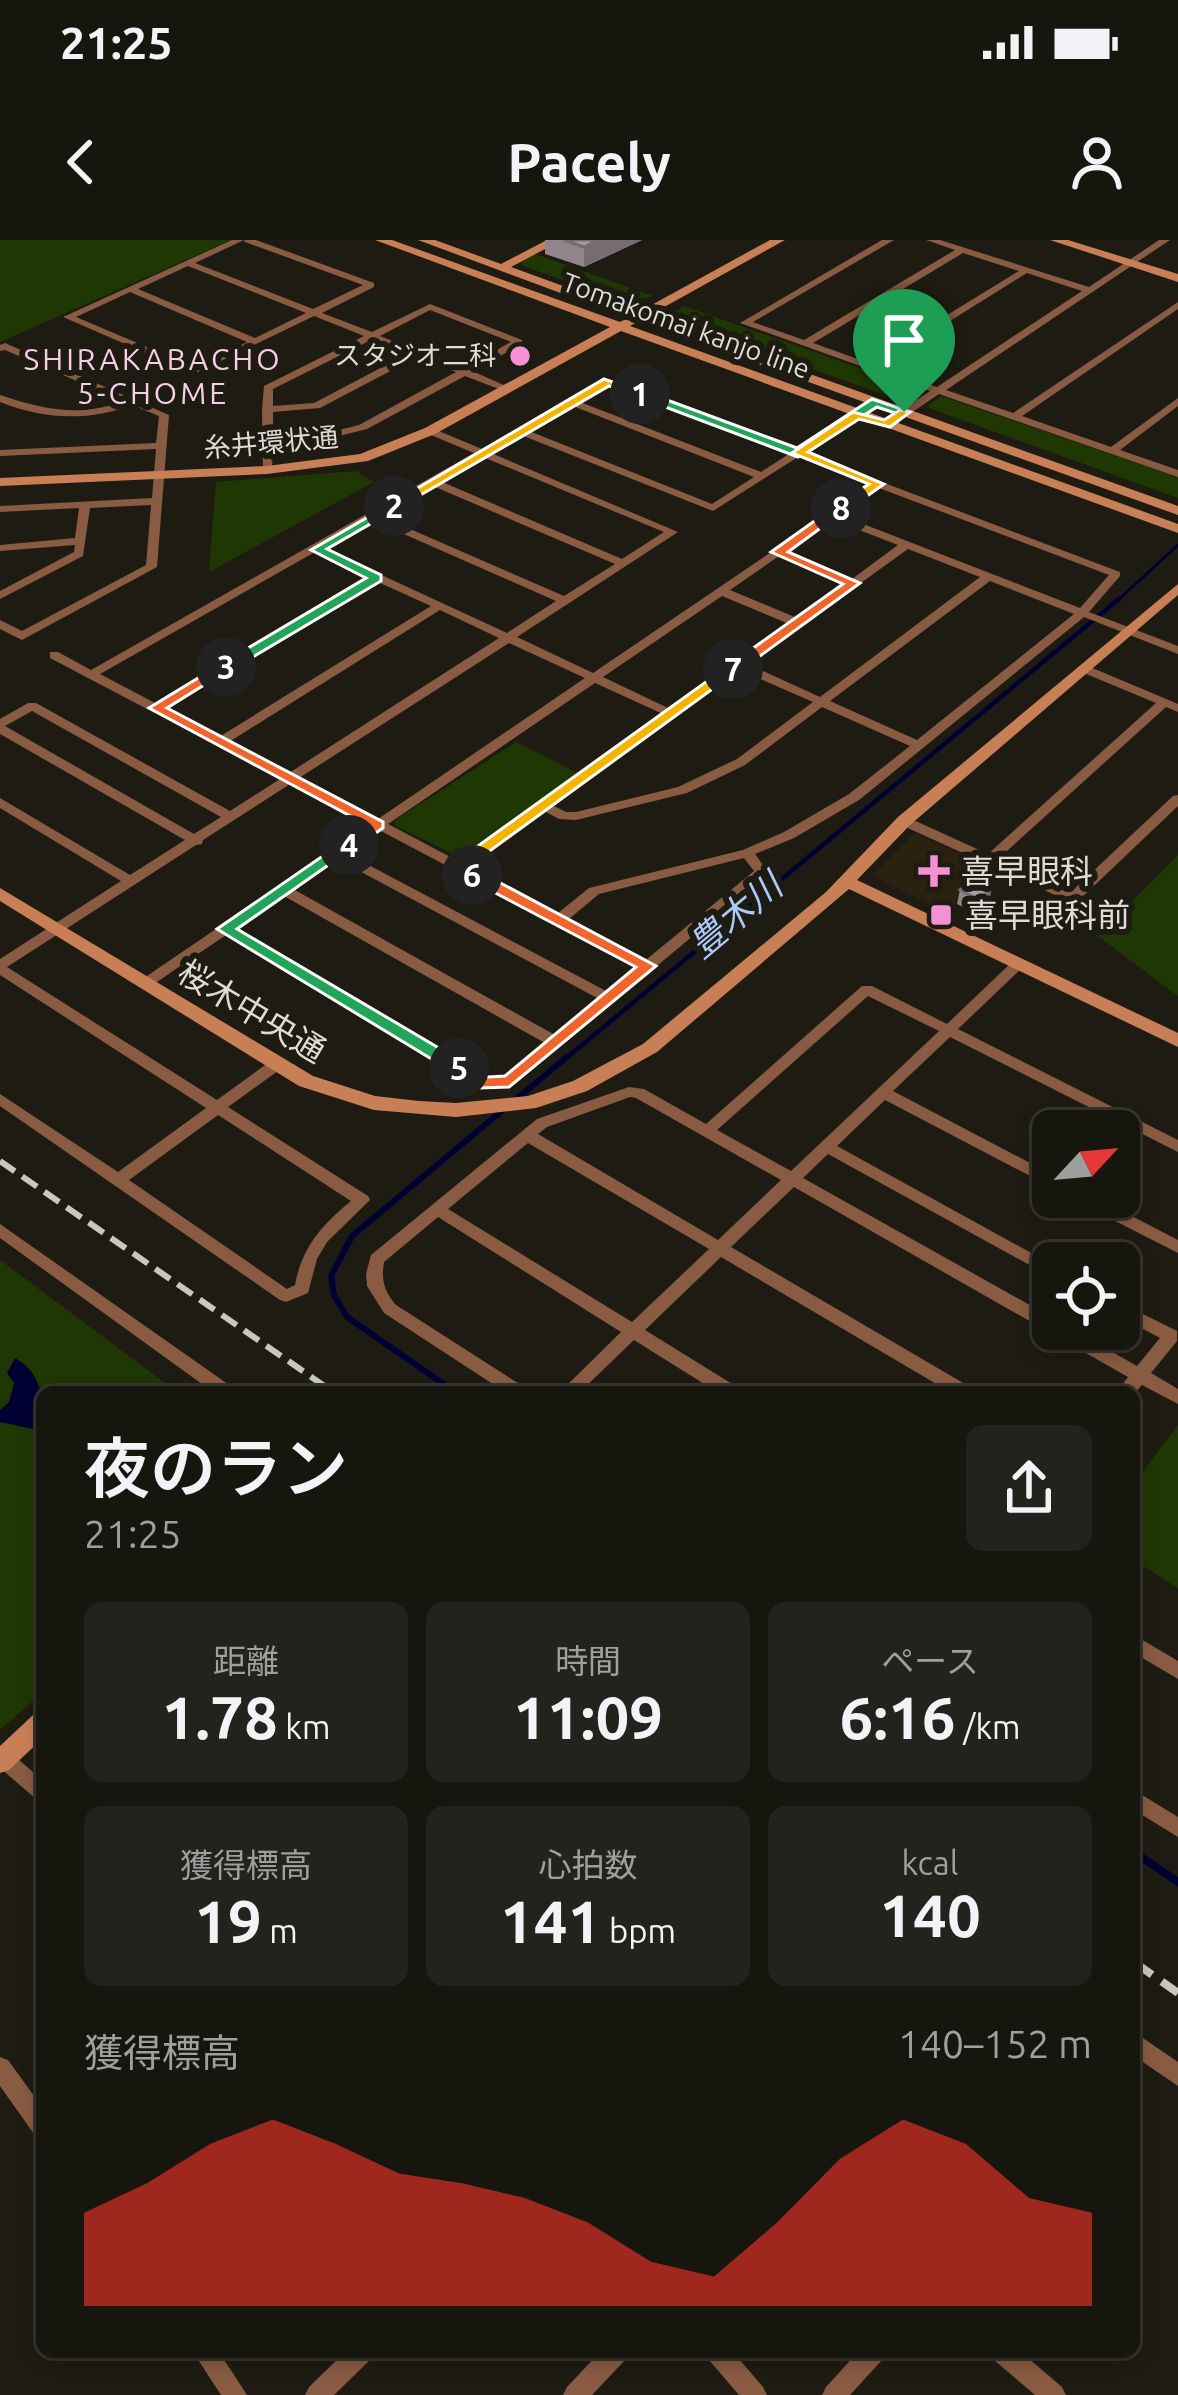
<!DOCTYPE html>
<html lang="ja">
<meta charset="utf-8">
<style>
:root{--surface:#16150e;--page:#23221c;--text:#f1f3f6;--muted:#9e9f9e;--line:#35342e;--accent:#d93025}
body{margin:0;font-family:Ubuntu,"Noto Sans JP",sans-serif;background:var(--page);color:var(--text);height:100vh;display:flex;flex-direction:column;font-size:45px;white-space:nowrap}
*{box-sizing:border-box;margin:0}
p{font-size:39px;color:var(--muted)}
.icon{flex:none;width:66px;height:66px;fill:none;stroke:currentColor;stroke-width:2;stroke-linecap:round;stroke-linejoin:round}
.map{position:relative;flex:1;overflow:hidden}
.side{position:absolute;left:36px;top:1146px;width:1104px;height:972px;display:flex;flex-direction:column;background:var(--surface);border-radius:18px;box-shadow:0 6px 18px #0003,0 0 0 3px var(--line)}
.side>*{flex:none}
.needle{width:78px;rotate:64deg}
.tools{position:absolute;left:1032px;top:870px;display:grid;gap:24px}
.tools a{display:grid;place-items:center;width:108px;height:108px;border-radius:18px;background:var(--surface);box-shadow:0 6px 18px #0003,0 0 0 3px var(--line);font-size:60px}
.pin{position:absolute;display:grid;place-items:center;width:102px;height:102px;color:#fff;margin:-123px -51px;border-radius:50% 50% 50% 0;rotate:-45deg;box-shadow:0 0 12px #0007}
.pin .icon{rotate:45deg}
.km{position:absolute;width:60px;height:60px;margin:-30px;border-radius:50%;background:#222;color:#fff;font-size:33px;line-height:60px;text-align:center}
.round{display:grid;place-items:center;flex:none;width:126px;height:126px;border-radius:18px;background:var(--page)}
.headline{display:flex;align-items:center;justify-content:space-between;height:204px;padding:0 48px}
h1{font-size:66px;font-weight:600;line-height:90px}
.metrics{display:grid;grid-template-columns:repeat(3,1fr);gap:18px;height:204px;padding:12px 48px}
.metrics div{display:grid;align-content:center;border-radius:18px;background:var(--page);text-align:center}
.metrics b{font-size:60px;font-weight:600}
.metrics small{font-size:33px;font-weight:400}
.metrics p{font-size:33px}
.chart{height:336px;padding:24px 48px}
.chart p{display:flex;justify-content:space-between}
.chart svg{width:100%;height:216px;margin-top:12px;fill:var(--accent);opacity:.7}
.status{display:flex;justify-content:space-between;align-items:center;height:84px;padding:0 60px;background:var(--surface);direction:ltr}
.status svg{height:33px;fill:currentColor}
header{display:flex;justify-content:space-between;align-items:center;height:156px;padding:0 48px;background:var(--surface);font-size:54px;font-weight:600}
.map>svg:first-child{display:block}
.medical{fill:#2a2111}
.green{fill:#1f3703}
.water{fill:#000132}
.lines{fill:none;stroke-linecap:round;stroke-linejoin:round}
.stream-far3{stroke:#000132;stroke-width:3}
.stream-far2{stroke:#000132;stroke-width:4.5}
.stream-far1{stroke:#000132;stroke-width:6}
.stream{stroke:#000132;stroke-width:8}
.street{fill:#895b42;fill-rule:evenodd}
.secondary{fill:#c97f56;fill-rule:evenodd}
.rail-far1{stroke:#c8c7c0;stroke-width:6;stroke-dasharray:18 9;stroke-linecap:butt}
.rail{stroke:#c8c7c0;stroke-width:8;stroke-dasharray:22 12;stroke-linecap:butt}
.wall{fill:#90858a}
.shaded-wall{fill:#766c71}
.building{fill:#a89ba1;stroke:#766c71;stroke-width:3}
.split-1{fill:#22a559;stroke:#fff;stroke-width:3}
.split-2{fill:#f5b400;stroke:#fff;stroke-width:3}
.split-3{fill:#22a559;stroke:#fff;stroke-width:3}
.split-4{fill:#f0652b;stroke:#fff;stroke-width:3}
.split-5{fill:#22a559;stroke:#fff;stroke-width:3}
.split-6{fill:#f0652b;stroke:#fff;stroke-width:3}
.split-7{fill:#f5b400;stroke:#fff;stroke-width:3}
.split-8{fill:#f0652b;stroke:#fff;stroke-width:3}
.split-9{fill:#f5b400;stroke:#fff;stroke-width:3}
.poi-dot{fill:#f591d2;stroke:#1e1c12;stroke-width:4.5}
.labels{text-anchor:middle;stroke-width:12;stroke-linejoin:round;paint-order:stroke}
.far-street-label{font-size:27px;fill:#dddcd5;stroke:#1e1c12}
.far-poi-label{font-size:27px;fill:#dddcd5;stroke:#1e1c12;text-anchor:end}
.far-neighbourhood-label{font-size:30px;letter-spacing:3px;fill:#f8cde7;stroke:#1e1c12}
.poi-label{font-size:33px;fill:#dddcd5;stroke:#1e1c12;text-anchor:start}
.street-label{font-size:33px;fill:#dddcd5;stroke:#1e1c12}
.water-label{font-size:36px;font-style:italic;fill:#acc9fa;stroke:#1e1c12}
</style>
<div class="status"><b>21:25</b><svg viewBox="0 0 49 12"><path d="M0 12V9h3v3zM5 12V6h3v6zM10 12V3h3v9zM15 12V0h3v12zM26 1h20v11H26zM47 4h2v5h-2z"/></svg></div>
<header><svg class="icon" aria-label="back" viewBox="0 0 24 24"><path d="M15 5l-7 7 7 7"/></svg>Pacely<svg class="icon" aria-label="person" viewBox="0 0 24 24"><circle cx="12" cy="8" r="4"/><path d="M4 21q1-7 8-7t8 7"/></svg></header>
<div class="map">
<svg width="1178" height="2155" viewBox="0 0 1178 2155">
<rect width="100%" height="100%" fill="#1e1c12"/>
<polygon class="medical" points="915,593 994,629 946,672 878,639 875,633"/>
<g class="green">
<polygon points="0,0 231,0 0,102"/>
<polygon points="535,14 653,56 627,63 523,26 521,22"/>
<polygon points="684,66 922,150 908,160 896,159 670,78 668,75"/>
<polygon points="941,156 1178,237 1178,258 926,167"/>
<polygon points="356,231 374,242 209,332 216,242"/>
<polygon points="516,502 578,533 463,614 453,614 396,586 394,581"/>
<polygon points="1178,615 1178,756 1098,696"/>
<polygon points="0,1020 177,1152 42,1152 42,1453 0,1490"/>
<polygon points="1178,1185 1178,1348 1134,1320 1134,1243"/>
</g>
<path class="water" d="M15,1118C45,1135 42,1160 42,1191L0,1182V1170L9,1162L14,1143L7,1133Z"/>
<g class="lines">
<polyline class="stream-far3" points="1117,361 1178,305"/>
<polyline class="stream-far2" points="564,820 1120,358"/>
<g class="stream-far1">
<polyline points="514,861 567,817"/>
<polyline points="455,1152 347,1077 334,1055 331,1036 352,996 504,869"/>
</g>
<polyline class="stream" points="1134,1612 1178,1642"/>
<g class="street">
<path d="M232,0H256L374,43V47L322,73L372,92L430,64L522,100V104L472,131L513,149L504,151L465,136L367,189L315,202L273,203L272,230L263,232L262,169L264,146L364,96L314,76L194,134L63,77ZM244,0L245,2L363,45L313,69L195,23ZM188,26L306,73L255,98L138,49ZM130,52L247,102L194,127L76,77ZM430,70L511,102L464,128L380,96ZM373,99L409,113L314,163L273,166V149ZM417,117L456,132L359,185L315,196L273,197V172L320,168Z"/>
<path d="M882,0H894L753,82L804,100L955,10L926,0H940L1089,47L1159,0H1170L946,150L1013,173L1178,62V69L1022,176L1111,207L1178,158V166L1120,210L1178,230V237L939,154L890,187H882V183L930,151L740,83ZM963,13L1019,31L869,123L813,103ZM1027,33L1082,51L937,147L878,126Z"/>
<path d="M5,103L169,175L157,327L22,400L0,389V380L22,391L146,325L151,265L90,268L83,316L0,359V351L74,312L75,305L0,311V305L75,298L79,268L0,272V266L152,258L156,209L0,216V210L156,203L159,176L132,165C88,182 43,179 0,162V155C41,169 81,178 123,161L5,110L0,111V105Z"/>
<path d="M608,139L796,209L872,160H880V164L805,213L1120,332V336L1089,372L1178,406V414L1084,377L859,560L794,598L755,614L768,632L766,635L514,845L480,847L226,695L151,746H141L139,743L141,740L369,585L290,544L203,600L202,604L196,605L7,727L217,860L272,820H282L284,824L282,828L228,867L368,956L370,960L327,1002L317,1019L308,1053L286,1062L280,1060L0,866V854L118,932L206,868L0,735V719L121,641L0,568V558L130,635L185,600L0,494V479L28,463H36L230,571L280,539L50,418V412H58L91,430L474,213L426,193V189H434L482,209ZM609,146L789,214L761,232L580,162ZM573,166L754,237L712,264L529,191ZM521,195L713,271L798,217L870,245L593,433L517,397L678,292L491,213ZM483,217L664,292L622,319L440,241ZM433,246L615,324L564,356L380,276ZM879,248L1109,335L1080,368L840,275ZM372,280L556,361L507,393L323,308ZM833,280L898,305L852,339L786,311ZM908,309L980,337L820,457L748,424ZM315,312L369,337L155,463L100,434ZM779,316L845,344L797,378L730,350ZM990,341L1074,374L917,500L830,461ZM378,342L431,366L219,497L165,468ZM722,356L789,384L670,469L603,437ZM440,370L499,398L289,533L229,502ZM509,403L585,438L378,579L299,538ZM740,430L813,462L737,519L678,547L576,572H566L552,565ZM595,443L663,474L458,621L388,584ZM822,467L910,506L849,554L784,592L743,610L589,648L558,673L468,626L544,571L559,579L576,580L687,553L745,525ZM32,471L221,577L194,594L5,486ZM379,590L638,727L608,752L346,613ZM744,618L754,631L647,719L569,679L599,654ZM337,619L599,759L555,795L293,649ZM284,656L545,803L505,836L487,838L235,689ZM218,875L351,961C322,985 302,1007 295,1045L287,1049L129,940Z"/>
<polygon points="1083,424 1178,464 1178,472 1166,467 998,619 1071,652 1173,556 1178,555 1178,566 1078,661 1068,661 899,584 899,578 909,578 988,614 1156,463 1079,431 1077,428"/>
<path d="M1018,719L1025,724L1023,727L958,789L1178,900V912L950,797L893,851L1053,935V948L885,860L837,906L1053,1025V1038L828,914L803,938L1053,1078V1089H1072L1137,1126L1160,1098L1119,1076V1062L1177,1091V1101L1151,1133L1178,1149V1164L1142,1145L1134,1154V1152H1117L1128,1137L794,947L731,1007L970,1147L973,1152H950L721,1017L645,1090L737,1147L740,1152H717L634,1100L580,1152H560L621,1092L438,977L384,1022C381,1040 384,1051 396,1065L524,1147L527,1152H505L384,1073L367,1046L366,1034L371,1015L537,879L629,847L644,849L706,884L862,746H872L947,784L1013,721ZM868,756L939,791L791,931L717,890ZM630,857L636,858L781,940L718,1000L538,894L547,887ZM528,903L709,1009L632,1082L448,969Z"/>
<polygon points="1074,957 1095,957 1178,1000 1178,1013 1076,961"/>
<polygon points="0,984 232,1147 235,1152 213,1152 0,998"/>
<polygon points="1134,1395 1178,1421 1178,1439 1134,1413"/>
<polygon points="4,1510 11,1513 42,1540 42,1561 35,1558 0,1528 0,1512"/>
<polygon points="1134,1550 1178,1577 1178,1597 1134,1570"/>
<polygon points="1134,1792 1178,1822 1178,1846 1134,1816"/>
<polygon points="0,1817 8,1820 42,1867 42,1897 34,1894 0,1846"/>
<polygon points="193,2112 219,2112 247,2155 221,2155"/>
<polygon points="345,2112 374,2112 370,2120 334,2155 305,2155 309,2147"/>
<polygon points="600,2112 629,2112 625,2120 592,2155 563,2155 567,2147"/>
<polygon points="705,2112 733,2112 763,2147 767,2155 739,2155 709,2120"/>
<polygon points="858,2112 886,2112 882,2120 850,2155 822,2155 826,2147"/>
<polygon points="990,2112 1021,2112 1062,2147 1066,2155 1035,2155 994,2120"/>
</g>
<g class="secondary">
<polygon points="375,0 392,0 620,82 628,78 418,0 435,0 501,24 547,0 562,0 511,27 637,73 770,0 785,0 648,76 1178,266 1178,275 639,81 630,86 1178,284 1178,293 621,91 435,194 368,221 267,234 0,246 0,238 267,226 360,214 425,188 610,87"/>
<polygon points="1050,0 1068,0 1178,34 1178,42"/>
<polygon points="1178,344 1178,355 910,585 857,640 1178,793 1178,807 849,649 657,812 587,851 536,868 456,877 374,870 299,846 0,661 0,648 313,836 375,856 419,861 456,863 528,856 573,841 643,804 826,652 898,577"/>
<polygon points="42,1472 42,1499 9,1530 0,1533 0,1506 33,1475"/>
</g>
<polyline class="rail-far1" points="0,921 333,1152"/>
<polyline class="rail" points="1134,1722 1178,1753"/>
</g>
<g class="wall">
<polygon points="545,0 642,0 584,27 545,14"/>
<polygon points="960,650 989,662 977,674 957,664"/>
</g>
<g class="shaded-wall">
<polygon points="598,0 642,0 584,27 584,7"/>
<polygon points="992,648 989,662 977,674 979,660"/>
</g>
<g class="building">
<polygon points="564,0 598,0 584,7"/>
<polygon points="972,639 992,648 979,660 960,650"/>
</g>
<polygon class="split-1" points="640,150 797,208 872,159 910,172 904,176 877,167 798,217 636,156"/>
<polygon class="split-2" points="604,139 646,154 640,157 609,146 398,268 387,266"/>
<polygon class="split-3" points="394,262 398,268 327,309 381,335 381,341 231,430 221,430 221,424 366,338 311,310"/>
<polygon class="split-4" points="221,424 233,427 167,468 383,582 383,588 354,608 343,608 343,602 367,585 149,468"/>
<polygon class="split-5" points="343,602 357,605 237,689 466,824 466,832 453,832 217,689"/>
<polygon class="split-6" points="467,631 478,631 656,726 509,847 479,848 451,828 459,822 488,837 505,836 636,727 467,638"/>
<polygon class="split-7" points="728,426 740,429 469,626 478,631 478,638 453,630 453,624"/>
<polygon class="split-8" points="837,265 848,268 788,312 860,343 738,432 728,432 728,426 843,344 771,312"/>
<polygon class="split-9" points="900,170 910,172 890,187 859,179 808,212 884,244 846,271 837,271 837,265 869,244 792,213 853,172 884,180"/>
<g class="poi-dot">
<circle cx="520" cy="116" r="12"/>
<path d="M928 613h12v12h12v12h-12v12h-12v-12h-12v-12h12z"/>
<rect x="929" y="663" width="24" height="24" rx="6"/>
</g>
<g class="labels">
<g class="far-street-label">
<text transform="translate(686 86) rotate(20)" y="9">Tomakomai kanjo line</text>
<text transform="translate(271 203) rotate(-5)" y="9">糸井環状通</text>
</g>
<g class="far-poi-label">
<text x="496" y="125">スタジオ二科</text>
</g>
<g class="far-neighbourhood-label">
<text x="153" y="130">SHIRAKABACHO<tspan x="153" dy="34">5-CHOME</tspan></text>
</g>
<g class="poi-label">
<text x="961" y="643">喜早眼科</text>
<text x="965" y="687">喜早眼科前</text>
</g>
<g class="street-label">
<text transform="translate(252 771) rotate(31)" y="12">桜木中央通</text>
</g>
<g class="water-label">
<text transform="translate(735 675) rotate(-40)" y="13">豊木川</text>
</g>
</g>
</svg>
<div class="tools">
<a><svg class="needle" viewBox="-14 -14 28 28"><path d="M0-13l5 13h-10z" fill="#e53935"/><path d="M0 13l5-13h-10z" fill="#9e9f9e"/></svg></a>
<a><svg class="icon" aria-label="locate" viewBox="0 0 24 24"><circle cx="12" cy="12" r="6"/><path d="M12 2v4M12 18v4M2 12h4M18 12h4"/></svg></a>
</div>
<div class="pin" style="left:904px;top:172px;background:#1e9e55"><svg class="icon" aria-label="arrive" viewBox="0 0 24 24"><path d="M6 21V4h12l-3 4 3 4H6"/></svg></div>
<b class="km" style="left:640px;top:154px">1</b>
<b class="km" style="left:394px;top:266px">2</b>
<b class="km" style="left:226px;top:427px">3</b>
<b class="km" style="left:349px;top:605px">4</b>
<b class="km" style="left:459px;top:828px">5</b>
<b class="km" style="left:472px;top:635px">6</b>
<b class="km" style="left:733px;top:429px">7</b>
<b class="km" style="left:841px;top:268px">8</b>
<section class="side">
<div class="headline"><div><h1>夜のラン</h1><p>21:25</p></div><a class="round"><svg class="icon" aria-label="share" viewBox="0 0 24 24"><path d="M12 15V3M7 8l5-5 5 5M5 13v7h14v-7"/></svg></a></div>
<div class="metrics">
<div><p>距離</p><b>1.78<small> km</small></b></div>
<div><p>時間</p><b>11:09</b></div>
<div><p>ペース</p><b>6:16<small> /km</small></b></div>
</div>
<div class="metrics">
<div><p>獲得標高</p><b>19<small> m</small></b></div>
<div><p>心拍数</p><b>141<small> bpm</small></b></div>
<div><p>kcal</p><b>140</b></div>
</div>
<div class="chart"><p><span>獲得標高</span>140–152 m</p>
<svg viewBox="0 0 160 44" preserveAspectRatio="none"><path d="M0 44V25L10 19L20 11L30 6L40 11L50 17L60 19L70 22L80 27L90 35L100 38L110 27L120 14L130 6L140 11L150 22L160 25V44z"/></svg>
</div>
</section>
</div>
